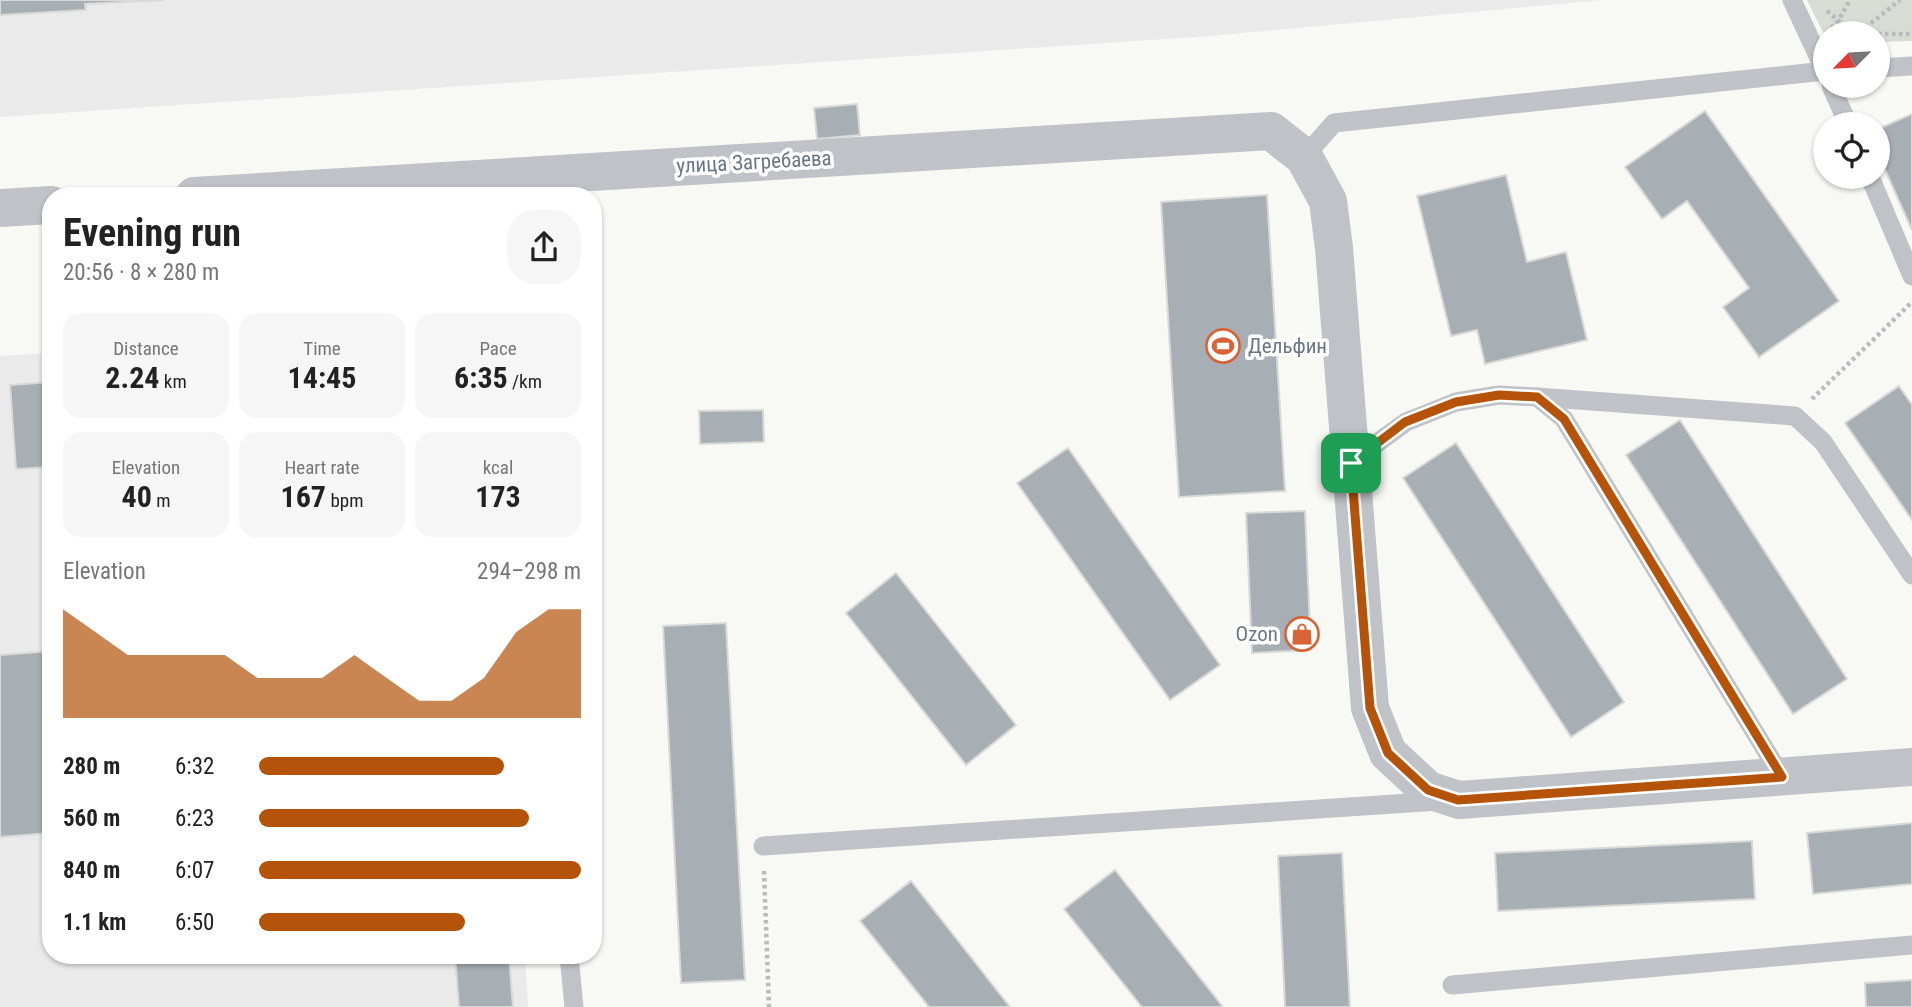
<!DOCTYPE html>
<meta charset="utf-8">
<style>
:root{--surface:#fff;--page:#f6f6f6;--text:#222;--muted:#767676;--accent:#b45309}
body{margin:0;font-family:"Roboto Condensed",sans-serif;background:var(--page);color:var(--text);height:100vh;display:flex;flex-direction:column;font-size:26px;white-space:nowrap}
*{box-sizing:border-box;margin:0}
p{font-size:23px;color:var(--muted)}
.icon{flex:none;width:38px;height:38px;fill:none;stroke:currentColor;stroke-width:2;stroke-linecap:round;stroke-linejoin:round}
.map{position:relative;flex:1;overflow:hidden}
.details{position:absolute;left:42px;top:187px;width:560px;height:777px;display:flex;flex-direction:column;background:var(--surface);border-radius:28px;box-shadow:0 2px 5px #0004}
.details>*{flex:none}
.needle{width:46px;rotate:246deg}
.controls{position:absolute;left:1813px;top:21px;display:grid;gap:14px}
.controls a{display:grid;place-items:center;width:77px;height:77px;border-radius:50%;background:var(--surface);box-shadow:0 2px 5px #0004;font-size:35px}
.pin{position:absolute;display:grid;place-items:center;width:60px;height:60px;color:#fff;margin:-30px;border-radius:14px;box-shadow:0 4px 10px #0006}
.round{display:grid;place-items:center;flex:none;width:74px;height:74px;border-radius:28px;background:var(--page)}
.head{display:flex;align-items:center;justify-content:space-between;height:119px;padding:0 21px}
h1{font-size:38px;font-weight:700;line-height:52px}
.stats{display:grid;grid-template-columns:repeat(3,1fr);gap:10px;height:119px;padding:7px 21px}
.stats div{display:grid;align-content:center;border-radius:18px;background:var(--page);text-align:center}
.stats b{font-size:30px;font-weight:700}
.stats small{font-size:19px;font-weight:400}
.stats p{font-size:19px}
.chart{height:196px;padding:14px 21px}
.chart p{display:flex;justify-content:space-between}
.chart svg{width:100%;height:126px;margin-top:7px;fill:var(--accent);opacity:.7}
ul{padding:0 21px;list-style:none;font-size:23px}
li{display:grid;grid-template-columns:112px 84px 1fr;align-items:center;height:52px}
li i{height:18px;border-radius:9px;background:var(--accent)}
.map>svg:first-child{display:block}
.built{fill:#e9eae9}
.green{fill:#d7dcd5}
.building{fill:#a7aeb4;stroke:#d9dad8;stroke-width:2}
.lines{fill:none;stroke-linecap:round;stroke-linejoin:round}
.path{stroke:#b8bbbe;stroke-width:4.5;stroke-dasharray:3.5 3.5;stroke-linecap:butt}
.lane{stroke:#bfc3c7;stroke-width:19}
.street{stroke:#bfc3c7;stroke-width:38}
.route-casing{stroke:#fff;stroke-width:14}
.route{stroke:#b45309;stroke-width:9}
.labels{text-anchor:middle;stroke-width:7;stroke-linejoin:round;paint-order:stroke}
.street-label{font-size:21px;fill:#697784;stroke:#fff}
.poi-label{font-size:21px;fill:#697784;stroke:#fff;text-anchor:start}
</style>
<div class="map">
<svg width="1912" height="1007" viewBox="0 0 1912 1007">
<rect width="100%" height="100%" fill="#f8f8f5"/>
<g class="built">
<polygon points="0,0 1603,0 1210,36 0,117"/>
<polygon points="51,353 51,956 525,956 528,1007 0,1007 0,356"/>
</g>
<polygon class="green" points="1807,0 1912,0 1912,41 1878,42 1878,33 1825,33 1825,36"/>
<g class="building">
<polygon points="0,0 164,0 85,4 86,10 0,15"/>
<polygon points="857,104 860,135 817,139 814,108"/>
<polygon points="1705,111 1839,301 1759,357 1723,307 1749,288 1687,201 1662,219 1625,167"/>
<polygon points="1912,114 1912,230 1878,154 1878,129"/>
<polygon points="1506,175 1527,262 1566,252 1587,340 1485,364 1477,330 1451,336 1417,196"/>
<polygon points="1267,195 1285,491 1179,497 1161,202"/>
<polygon points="51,382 51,467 16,469 10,385"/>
<polygon points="1899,386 1912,405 1912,520 1845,423"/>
<polygon points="763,410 764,442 700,444 699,411"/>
<polygon points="1680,420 1847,679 1793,714 1626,455"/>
<polygon points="1456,443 1624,702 1571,737 1403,478"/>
<polygon points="1068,448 1220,665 1170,700 1017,483"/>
<polygon points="1305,511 1311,650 1252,653 1246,513"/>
<polygon points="896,573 1016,725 966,765 846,613"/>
<polygon points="726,623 745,980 681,983 663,626"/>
<polygon points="51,651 51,833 0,837 0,655"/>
<polygon points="1912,823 1912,884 1813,894 1807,833"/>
<polygon points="1752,841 1755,899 1498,911 1495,853"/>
<polygon points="1342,853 1350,1007 1285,1007 1278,856"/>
<polygon points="1115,870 1223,1007 1142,1007 1064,909"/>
<polygon points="911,881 1010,1007 929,1007 860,921"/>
<polygon points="455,956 509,956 513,1007 459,1007"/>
<polygon points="1912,980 1912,1007 1866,1007 1865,983"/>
</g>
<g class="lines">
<g class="path">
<polyline points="1827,11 1847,28 1868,33"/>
<polyline points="1831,28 1838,21 1850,0"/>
<polyline points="1860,32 1900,0"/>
<polyline points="1878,34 1912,34"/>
<polyline points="1812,399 1911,303"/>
<polyline points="764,871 769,1007"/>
</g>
<g class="lane">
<polyline points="1878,68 1912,66"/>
<polyline points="1831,86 1848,124"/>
<polyline points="1304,157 1334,123 1825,71 1792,0"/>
<polyline points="1870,177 1912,276"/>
<polyline points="1537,397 1795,416 1823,442 1912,575"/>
<polyline points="1351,462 1406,422 1456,402 1499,395 1537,397 1564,419 1782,777"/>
<polyline points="763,846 1439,801"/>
<polyline points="569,956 574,1007"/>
<polyline points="1452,985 1912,945"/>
</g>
<g class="street">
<polyline points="194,196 1271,131 1304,157 1328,201 1334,248 1370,708 1388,753 1428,790 1459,800 1912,767"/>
<polyline points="0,208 51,205"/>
</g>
</g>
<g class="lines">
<g class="route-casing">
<polygon id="route" points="1499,395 1537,397 1564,419 1782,777 1458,800 1428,790 1388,753 1370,708 1351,463 1405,422 1456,402"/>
</g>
<use href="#route" class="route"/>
</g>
<defs>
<g id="stadium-ring" transform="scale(1.75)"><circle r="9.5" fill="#fff" stroke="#d66437" stroke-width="1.5"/><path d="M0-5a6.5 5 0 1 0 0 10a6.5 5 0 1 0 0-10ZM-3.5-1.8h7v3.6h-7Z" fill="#d66437"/></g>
<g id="shop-ring" transform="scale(1.75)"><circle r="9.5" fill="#fff" stroke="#d66437" stroke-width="1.5"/><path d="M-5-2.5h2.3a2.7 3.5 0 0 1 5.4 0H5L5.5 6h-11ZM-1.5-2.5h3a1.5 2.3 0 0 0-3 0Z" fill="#d66437"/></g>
</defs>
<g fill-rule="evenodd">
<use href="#stadium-ring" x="1223" y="346"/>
<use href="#shop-ring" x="1302" y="634"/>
</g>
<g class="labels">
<g class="street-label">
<text transform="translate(754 162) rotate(-3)" y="7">улица Загребаева</text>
</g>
<g class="poi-label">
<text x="1248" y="353">Дельфин</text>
<text x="1278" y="641" text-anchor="end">Ozon</text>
</g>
</g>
</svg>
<div class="controls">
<a><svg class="needle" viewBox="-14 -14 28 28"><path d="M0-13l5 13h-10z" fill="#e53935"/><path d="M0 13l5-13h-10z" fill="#767676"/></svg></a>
<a><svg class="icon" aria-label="locate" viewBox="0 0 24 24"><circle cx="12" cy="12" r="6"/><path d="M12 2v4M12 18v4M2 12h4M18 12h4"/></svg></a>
</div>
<div class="pin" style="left:1351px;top:463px;background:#1e9e55"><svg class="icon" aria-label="arrive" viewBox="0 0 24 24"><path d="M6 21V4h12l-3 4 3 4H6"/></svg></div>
<section class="details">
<div class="head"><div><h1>Evening run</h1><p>20:56 · 8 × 280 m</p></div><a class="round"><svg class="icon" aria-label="share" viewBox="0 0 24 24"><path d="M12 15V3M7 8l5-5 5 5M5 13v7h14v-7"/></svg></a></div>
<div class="stats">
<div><p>Distance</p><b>2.24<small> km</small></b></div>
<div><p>Time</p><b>14:45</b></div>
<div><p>Pace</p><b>6:35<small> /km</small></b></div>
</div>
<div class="stats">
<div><p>Elevation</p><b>40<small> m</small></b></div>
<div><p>Heart rate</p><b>167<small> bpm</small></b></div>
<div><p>kcal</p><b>173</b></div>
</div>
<div class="chart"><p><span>Elevation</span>294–298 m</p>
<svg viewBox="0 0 160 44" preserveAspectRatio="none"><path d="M0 44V6L10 14L20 22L30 22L40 22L50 22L60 30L70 30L80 30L90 22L100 30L110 38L120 38L130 30L140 14L150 6L160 6V44z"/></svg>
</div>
<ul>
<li><b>280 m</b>6:32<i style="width:76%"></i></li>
<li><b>560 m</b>6:23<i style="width:84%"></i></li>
<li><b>840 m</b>6:07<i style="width:100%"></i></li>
<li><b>1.1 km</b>6:50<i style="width:64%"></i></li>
</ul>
</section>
</div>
